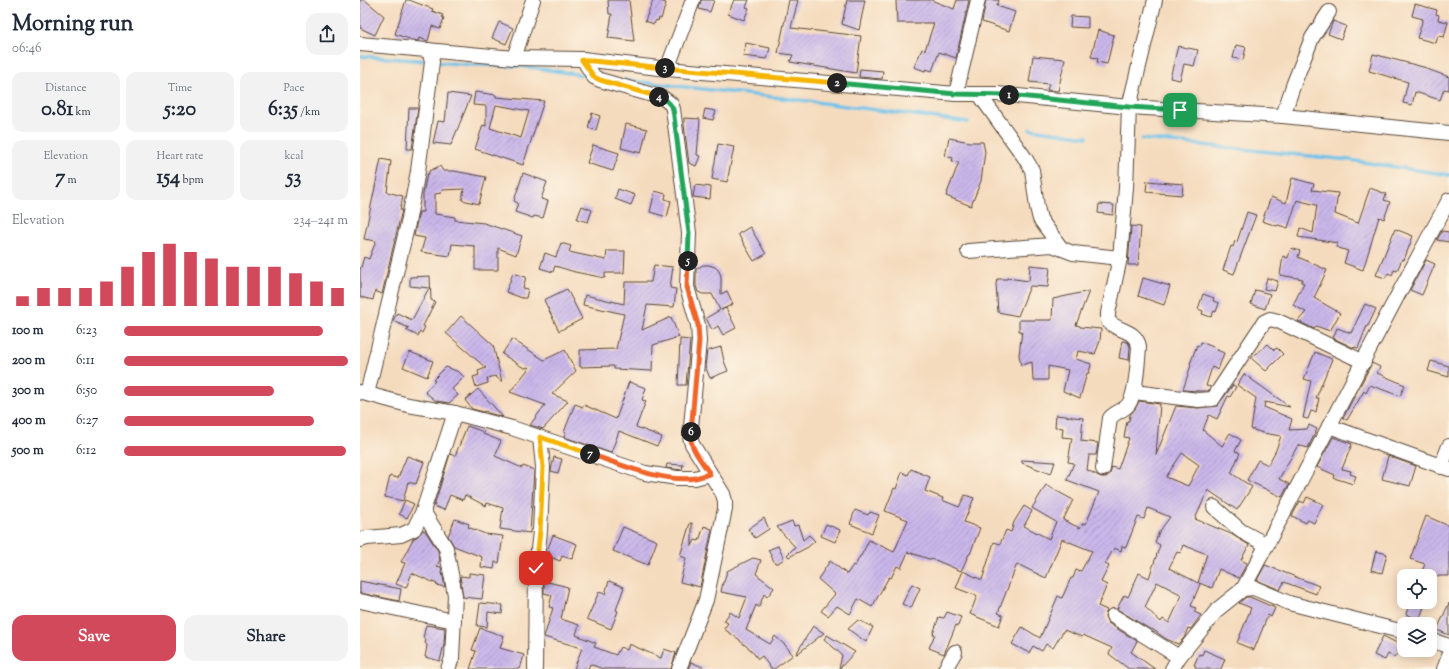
<!DOCTYPE html>
<meta charset="utf-8">
<style>
:root{--surface:#fff;--page:#f2f2f3;--text:#1f2937;--muted:#747a83;--accent:#d1495b}
body{margin:0;font-family:"Sorts Mill Goudy",serif;background:var(--page);color:var(--text);height:100vh;display:flex;flex-direction:column;font-size:15px;white-space:nowrap}
*{box-sizing:border-box;margin:0}
p{font-size:13px;color:var(--muted)}
.icon{flex:none;width:22px;height:22px;fill:none;stroke:currentColor;stroke-width:2;stroke-linecap:round;stroke-linejoin:round}
.map{position:relative;flex:1;overflow:hidden}
.drawer{display:flex;flex-direction:column;background:var(--surface);width:360px}
.drawer>*{flex:none}
.tools{position:absolute;left:1037px;top:569px;display:grid;gap:8px}
.tools a{display:grid;place-items:center;width:40px;height:40px;border-radius:8px;background:var(--surface);box-shadow:0 2px 10px #0003;font-size:20px}
.pin{position:absolute;display:grid;place-items:center;width:34px;height:34px;color:#fff;margin:-17px;border-radius:8px;box-shadow:0 2px 6px #0006}
.km{position:absolute;width:20px;height:20px;margin:-10px;border-radius:50%;background:#222;color:#fff;font-size:11px;line-height:20px;text-align:center}
.round{display:grid;place-items:center;flex:none;width:42px;height:42px;border-radius:12px;background:var(--page)}
.summary{display:flex;align-items:center;justify-content:space-between;height:68px;padding:0 12px}
h1{font-size:22px;font-weight:700;line-height:30px}
.metrics{display:grid;grid-template-columns:repeat(3,1fr);gap:6px;height:68px;padding:4px 12px}
.metrics div{display:grid;align-content:center;border-radius:10px;background:var(--page);text-align:center}
.metrics b{font-size:20px;font-weight:700}
.metrics small{font-size:11px;font-weight:400}
.metrics p{font-size:11px}
.chart{height:112px;padding:8px 12px}
.chart p{display:flex;justify-content:space-between}
.chart svg{width:100%;height:72px;margin-top:4px;stroke:var(--accent);stroke-width:6}
.cta{display:flex;gap:8px;margin-top:auto;padding:8px 12px}
.cta a{flex:1;height:46px;border-radius:12px;background:var(--accent);color:#fff;font-size:16px;font-weight:700;line-height:46px;text-align:center}
.cta a+a{background:var(--page);color:var(--text)}
ul{padding:0 12px;list-style:none;font-size:13px}
li{display:grid;grid-template-columns:64px 48px 1fr;align-items:center;height:30px}
li i{height:10px;border-radius:5px;background:var(--accent)}
main{display:flex;flex:1;min-height:0}
.map>svg:first-child{display:block}
.lines{fill:none;stroke-linecap:round;stroke-linejoin:round}
.stream{stroke:#6dc1e9;stroke-width:3.5}
.building{fill:url(#building-hatch);fill-rule:evenodd}
.minor-casing{stroke:#574536;stroke-width:16}
.minor{stroke:#fff;stroke-width:14}
.split-1-casing{stroke:#fff;stroke-width:8}
.split-2-casing{stroke:#fff;stroke-width:8}
.split-3-casing{stroke:#fff;stroke-width:8}
.split-4-casing{stroke:#fff;stroke-width:8}
.split-5-casing{stroke:#fff;stroke-width:8}
.split-6-casing{stroke:#fff;stroke-width:8}
.split-7-casing{stroke:#fff;stroke-width:8}
.split-8-casing{stroke:#fff;stroke-width:8}
.split-1{stroke:#22a559;stroke-width:5}
.split-2{stroke:#22a559;stroke-width:5}
.split-3{stroke:#f5b400;stroke-width:5}
.split-4{stroke:#f5b400;stroke-width:5}
.split-5{stroke:#22a559;stroke-width:5}
.split-6{stroke:#f0652b;stroke-width:5}
.split-7{stroke:#f0652b;stroke-width:5}
.split-8{stroke:#f5b400;stroke-width:5}
</style>
<main>
<section class="drawer">
<div class="summary"><div><h1>Morning run</h1><p>06:46</p></div><a class="round"><svg class="icon" aria-label="share" viewBox="0 0 24 24"><path d="M12 15V3M7 8l5-5 5 5M5 13v7h14v-7"/></svg></a></div>
<div class="metrics">
<div><p>Distance</p><b>0.81<small> km</small></b></div>
<div><p>Time</p><b>5:20</b></div>
<div><p>Pace</p><b>6:35<small> /km</small></b></div>
</div>
<div class="metrics">
<div><p>Elevation</p><b>7<small> m</small></b></div>
<div><p>Heart rate</p><b>154<small> bpm</small></b></div>
<div><p>kcal</p><b>53</b></div>
</div>
<div class="chart"><p><span>Elevation</span>234–241 m</p>
<svg viewBox="0 0 160 44" preserveAspectRatio="none"><path d="M5 44V38M15 44V33M25 44V33M35 44V33M45 44V29M55 44V20M65 44V11M75 44V6M85 44V11M95 44V15M105 44V20M115 44V20M125 44V20M135 44V24M145 44V29M155 44V33"/></svg>
</div>
<ul>
<li><b>100 m</b>6:23<i style="width:89%"></i></li>
<li><b>200 m</b>6:11<i style="width:100%"></i></li>
<li><b>300 m</b>6:50<i style="width:67%"></i></li>
<li><b>400 m</b>6:27<i style="width:85%"></i></li>
<li><b>500 m</b>6:12<i style="width:99%"></i></li>
</ul>
<div class="cta"><a>Save</a><a>Share</a></div>
</section>
<div class="map">
<svg width="1089" height="669" viewBox="0 0 1089 669">
<defs>
<pattern id="building-hatch" width="6" height="6" patternUnits="userSpaceOnUse"><rect width="6" height="6" fill="#cbb7eb"/><path d="M-1 1l2-2M0 6l6-6M5 7l2-2" fill="none" stroke="#a695be"/></pattern>
</defs>
<rect width="100%" height="100%" fill="#fcf5e5"/>
<filter id="ink" filterUnits="userSpaceOnUse"><feTurbulence type="fractalNoise" baseFrequency=".025" numOctaves="2"/><feDisplacementMap in="SourceGraphic" scale="8" xChannelSelector="R" yChannelSelector="G"/><feConvolveMatrix kernelMatrix="1 2 1 2 8 2 1 2 1" color-interpolation-filters="sRGB"/></filter>
<filter id="wash" filterUnits="userSpaceOnUse"><feTurbulence type="fractalNoise" baseFrequency=".012" numOctaves="4" result="noise"/><feDisplacementMap in="SourceGraphic" scale="16" xChannelSelector="R" yChannelSelector="G"/><feGaussianBlur stdDeviation="0.9" result="paint"/><feColorMatrix in="noise" values="0 0 0 0 0 0 0 0 0 0 0 0 0 0 0 0 0 1.4 0 .05"/><feComposite in="paint" operator="in"/></filter>
<g filter="url(#wash)">
<rect width="100%" height="100%" fill="#f5dbbe"/>
<g class="lines">
<g class="stream">
<polyline points="0,56 69,61"/>
<polyline points="75,62 115,65 161,66 230,76"/>
<polyline points="264,80 448,101 608,122"/>
<polyline points="670,129 727,137"/>
<polyline points="782,139 989,160 1089,175"/>
</g>
</g>
<g id="blocks">
<g class="building">
<polygon points="0,0 5,0 24,16 15,35 0,28"/>
<polygon points="46,0 49,0 73,9 72,11 83,15 82,17 84,18 80,29 72,26 68,41 59,38 58,41 52,40 35,34"/>
<polygon points="248,0 269,0 274,41 248,38 252,14 249,14"/>
<polygon points="293,0 297,0 306,3 301,19 299,18 298,21 296,20 294,24 285,21"/>
<polygon points="341,0 354,0 350,12 339,9"/>
<polygon points="374,0 389,0 386,7 389,8 384,20 368,14"/>
<polygon points="429,0 438,0 431,28 501,36 496,73 430,62 433,55 418,53"/>
<polygon points="487,0 505,0 499,30 482,24"/>
<polygon points="536,0 571,0 594,9 597,0 609,0 596,58 579,52 572,71 566,69 565,71 554,67 562,49 565,50 574,23 537,23"/>
<polygon points="626,0 639,0 637,6 655,12 649,31 622,22"/>
<polygon points="1055,4 1077,10 1076,14 1079,15 1078,20 1088,22 1084,37 1078,36 1076,43 1057,38 1063,19 1052,16"/>
<polygon points="711,16 728,17 728,28 710,27"/>
<polygon points="973,21 986,26 981,39 968,34"/>
<polygon points="139,22 153,28 146,44 132,38"/>
<polygon points="738,30 754,35 747,64 737,62 738,58 731,57"/>
<polygon points="386,43 410,48 407,59 383,56"/>
<polygon points="876,45 886,47 883,60 873,58"/>
<polygon points="818,46 838,50 834,66 824,64 820,80 810,78"/>
<polygon points="1013,54 1067,68 1067,69 1089,77 1089,90 1084,89 1080,100 1055,92 1052,105 1043,103 1048,82 1009,71"/>
<polygon points="673,56 705,59 698,91 687,90 689,84 669,82"/>
<polygon points="500,69 523,71 522,79 499,77"/>
<path d="M115,92L136,95V97L184,101L163,165L115,149L123,125L126,126V106L113,105ZM136,105L169,111L161,138L130,128Z"/>
<polygon points="88,93 111,96 91,145 73,143 78,121 85,122"/>
<polygon points="49,108 58,108 52,149 47,149"/>
<polygon points="345,109 356,111 353,120 343,118"/>
<polygon points="232,113 240,116 236,130 228,128"/>
<polygon points="324,118 340,119 337,155 340,156 336,166 329,163 324,125"/>
<polygon points="266,124 287,129 281,153 261,148"/>
<polygon points="589,138 610,142 623,142 625,152 621,181 611,206 586,196 599,162 592,161 593,158 585,156"/>
<polygon points="358,144 374,147 367,182 352,179"/>
<polygon points="233,145 259,153 253,171 227,163"/>
<polygon points="21,159 31,161 27,192 43,196 40,210 42,210 22,294 15,291 13,300 0,297 0,270 4,257 9,259 16,241 4,239"/>
<polygon points="80,166 83,171 94,171 126,177 119,204 102,200 104,189 82,190 81,193 75,194 75,214 95,217 95,220 124,223 162,236 156,255 138,248 138,270 115,270 115,246 92,244 90,256 61,252 65,238 54,236 59,212 63,212 63,194 67,174 69,174 69,171"/>
<polygon points="163,173 187,182 181,199 188,201 183,218 174,216 173,218 155,212 158,203 154,201"/>
<polygon points="932,178 954,184 952,190 978,193 975,214 998,223 1010,188 1026,194 1024,200 1030,202 1024,219 1019,217 1003,270 984,263 988,251 976,247 978,243 938,237 940,228 953,233 957,205 956,205 937,200 928,228 918,225 917,226 902,221 911,197 926,203"/>
<polygon points="787,181 823,184 822,195 786,192"/>
<polygon points="335,185 351,187 350,199 333,197"/>
<polygon points="258,189 275,195 271,205 255,199"/>
<polygon points="295,191 306,194 305,199 311,201 307,217 290,212"/>
<polygon points="739,204 754,205 753,215 738,213"/>
<polygon points="222,206 232,210 228,222 217,219"/>
<polygon points="887,212 896,215 874,274 863,270 871,246 873,247 875,241 877,242"/>
<polygon points="771,226 781,227 778,265 768,265"/>
<polygon points="390,227 406,254 394,261 378,234"/>
<polygon points="1035,229 1053,236 1044,260 1042,259 1037,271 1034,270 1032,275 1028,273 1025,278 1016,275"/>
<polygon points="1082,231 1089,232 1089,242 1077,240"/>
<polygon points="201,243 211,246 209,252 246,260 247,251 265,251 264,273 245,273 245,278 215,272 195,266 193,272 180,268 185,253 196,257"/>
<polygon points="931,248 940,251 938,257 967,270 954,298 980,313 970,331 956,326 954,329 938,321 946,312 933,305 944,283 941,282 943,279 920,275 923,256 928,258"/>
<polygon points="1066,260 1075,264 1062,295 1050,290"/>
<polygon points="294,265 313,267 310,288 316,289 314,307 287,305 282,330 311,317 319,337 293,345 292,371 254,369 254,366 220,367 220,350 256,349 264,314 223,305 225,295 264,304 265,282 291,282"/>
<polygon points="343,265 349,265 355,267 359,271 361,276 361,294 367,291 373,304 361,310 366,308 376,328 363,335 358,326 352,330 346,318 360,310 352,294 343,294 338,292 336,286 336,269"/>
<polygon points="670,265 690,267 688,287 670,286 658,316 638,312 636,284 637,279 647,279 647,278 669,281"/>
<polygon points="153,273 166,277 163,288 168,289 166,298 162,298 146,292"/>
<polygon points="70,276 71,300 75,302 63,326 65,327 62,333 60,332 58,336 46,330 49,328 33,321 37,313 52,320 69,288 50,286 50,277"/>
<polygon points="783,278 810,286 804,305 778,296"/>
<polygon points="907,278 918,281 915,291 904,289"/>
<polygon points="207,289 222,319 199,331 184,300"/>
<polygon points="895,290 910,294 905,309 891,304"/>
<polygon points="729,291 716,325 720,326 720,327 741,329 740,341 735,354 718,351 716,359 731,364 729,373 727,373 720,398 703,391 708,370 688,366 688,380 673,380 672,362 661,365 659,355 662,331 659,331 659,320 692,320 693,299"/>
<polygon points="843,294 854,298 853,301 859,303 856,312 854,311 851,317 842,314 843,311 838,309"/>
<polygon points="1005,304 1016,309 1008,326 1007,326 998,348 995,347 994,348 973,338 977,328 991,333"/>
<polygon points="101,316 133,345 142,382 135,376 127,378 128,383 116,387 113,377 119,375 118,371 126,368 86,333"/>
<polygon points="152,339 184,360 205,350 216,371 192,394 208,401 183,429 170,425 185,405 150,392 170,367 164,368 142,354"/>
<polygon points="320,339 330,340 326,385 318,385"/>
<polygon points="762,341 768,342 770,347 769,360 759,358"/>
<polygon points="841,342 858,349 857,350 864,353 858,370 852,367 846,386 851,387 848,391 838,391 823,390 831,365 830,364 837,345 840,346"/>
<polygon points="908,344 914,350 917,348 923,354 906,371 891,358"/>
<polygon points="361,347 364,361 368,371 350,378 345,366 347,351"/>
<polygon points="50,352 73,361 67,377 43,367"/>
<polygon points="955,352 972,359 956,398 959,398 956,412 951,411 948,419 943,418 951,381 944,379"/>
<polygon points="1071,361 1089,366 1089,377 1068,371"/>
<polygon points="1012,363 1020,367 1017,373 1045,385 1040,396 1010,385 1006,393 1004,391 987,420 983,418"/>
<polygon points="86,367 99,372 104,377 92,389 98,395 89,403 76,401 65,392 75,381 73,380"/>
<polygon points="884,374 930,407 905,402 904,407 932,419 929,430 947,429 949,425 957,429 948,448 938,445 919,479 929,484 922,497 887,480 898,460 908,465 916,450 921,436 903,433 891,429 896,398 877,385"/>
<polygon points="269,382 286,388 282,400 286,401 276,427 302,437 297,446 259,431 251,453 204,437 206,433 204,432 215,404 223,407 224,405 256,419"/>
<path d="M873,385L876,387L870,397L868,396L857,419L849,415L843,430L862,446L870,433L881,440L875,451L880,453L871,473L892,487L877,510L848,490L835,519L871,534L889,545L881,560L887,563L879,578L859,569L852,588L839,583L840,584L831,606L836,608L834,612L841,615L831,629L828,628L824,638L818,644L806,639L792,629L791,630L757,609L764,595L768,597L779,573L789,578L800,545L795,542L799,532L810,517L788,508L784,519L778,517L766,547L762,546L761,551L754,548L745,564L749,566L741,582L747,585L738,606L747,610L745,616L748,623L777,641L771,652L795,669H769L749,654L752,648L723,635L722,637L704,630L693,648L686,644L682,651L673,646L669,653L652,644L662,627L680,638L698,596L702,598L711,578H713L716,570L721,571L732,551L702,539L686,578L657,564L638,613L643,615L639,626L610,614L617,596L596,588L603,571L622,580L634,542L640,544L646,530L651,532L654,522L664,506L672,511L664,526L689,539L696,522L672,508L686,485L713,500L703,520L720,528L723,523L726,524L739,492L707,480L714,463L708,462L712,438L702,437L703,428L695,427L696,415L723,418L721,441L738,443L736,455H729L727,470L741,477H746L750,474L752,467L758,469L769,438L764,437L767,421H769L770,415L775,409L779,401L800,404L796,455L816,406L838,408L857,406ZM822,453L839,465L828,486L806,477ZM823,545L847,554L838,583L809,568L817,552L820,553ZM797,582L822,595L809,623L803,619L801,622L785,607Z"/>
<polygon points="118,389 143,417 128,413 126,411 124,412 112,409 105,400"/>
<polygon points="107,426 124,432 123,434 141,441 135,456 162,468 163,466 174,470 170,533 140,529 143,508 127,503 126,506 105,495 103,500 90,495 84,510 74,506 90,454 95,456"/>
<polygon points="973,437 992,444 982,469 991,471 990,474 996,476 993,484 974,478 975,475 957,467"/>
<polygon points="47,456 64,462 56,484 48,482 43,501 25,497 30,476 38,478"/>
<polygon points="1028,456 1056,466 1050,486 1022,479"/>
<polygon points="194,457 202,459 198,473 191,471"/>
<polygon points="662,460 695,462 691,474 662,463"/>
<polygon points="307,464 323,465 322,470 306,468"/>
<polygon points="551,469 570,477 565,491 583,498 582,500 599,507 605,495 614,498 604,522 620,528 610,554 609,554 601,571 573,559 572,560 548,552 541,568 537,566 531,578 529,577 512,607 498,599 490,614 477,606 468,616 461,611 475,594 458,579 470,561 487,574 493,565 495,566 500,556 501,556 509,540 534,552 548,520 525,511 534,488 536,489 542,472 548,475"/>
<polygon points="947,497 963,504 954,523 948,520 946,523 932,516 940,501 944,503"/>
<polygon points="45,500 54,504 47,518 39,514"/>
<polygon points="495,510 508,515 510,512 519,515 512,533 490,524"/>
<polygon points="1066,516 1089,526 1089,576 1060,576 1065,564 1050,559"/>
<polygon points="404,518 409,529 395,538 388,529"/>
<polygon points="95,519 109,524 108,527 125,534 143,536 139,563 135,562 134,569 121,567 122,557 94,546 88,536"/>
<polygon points="432,521 434,526 438,525 443,540 449,535 455,541 448,547 429,557 427,555 435,547 417,527"/>
<polygon points="330,523 332,523 332,546 335,540 339,541 344,526 352,529 340,587 320,582 326,558 320,556"/>
<polygon points="466,524 480,530 475,542 461,536"/>
<polygon points="263,527 297,541 288,565 253,551"/>
<polygon points="63,530 66,532 78,551 80,560 77,566 81,567 85,587 76,585 77,584 52,573 46,588 36,584 45,563 41,562 53,539 58,536"/>
<polygon points="193,535 217,544 212,559 202,556 200,561 188,556 190,552 187,551"/>
<polygon points="418,546 424,559 418,563 415,563 408,550"/>
<polygon points="1016,551 1027,554 1022,573 1011,570"/>
<polygon points="393,558 401,560 396,574 414,588 407,597 404,594 399,607 396,605 386,630 410,644 415,636 426,646 433,655 414,669 411,669 402,656 398,659 391,650 380,641 380,640 364,629 368,623 364,621 370,612 379,618 387,597 361,592 363,582 364,582 367,571"/>
<polygon points="905,565 959,586 956,594 924,582 920,590 897,580"/>
<polygon points="109,573 125,575 122,599 103,597 100,576 109,577"/>
<polygon points="0,581 41,589 39,601 0,593"/>
<polygon points="184,581 208,587 201,619 219,625 216,635 236,643 234,647 256,655 260,647 267,650 269,644 301,658 304,649 316,653 311,669 243,669 230,664 228,669 214,669 222,648 184,637 193,608 189,607 192,595 184,593"/>
<polygon points="249,581 264,587 256,610 258,611 251,629 227,619 239,592 245,594"/>
<polygon points="552,584 560,588 551,608 542,604"/>
<polygon points="886,597 890,597 915,608 911,617 908,615 894,650 877,643 891,608 879,603"/>
<polygon points="1050,602 1066,602 1059,620 1046,614"/>
<polygon points="120,603 143,605 142,614 128,612 127,627 117,626"/>
<polygon points="1089,603 1089,635 1077,630"/>
<polygon points="587,612 601,617 598,626 596,625 584,654 569,648 575,634 573,634 579,617 584,618"/>
<polygon points="498,620 513,627 506,642 488,629"/>
<polygon points="66,625 85,628 84,644 80,661 65,657 66,652 67,645 65,643 66,639 63,638"/>
<polygon points="453,626 464,633 437,654 436,654"/>
<polygon points="120,628 144,636 140,648 164,655 160,669 110,669 116,651 112,650"/>
<polygon points="467,635 495,652 479,669 482,655 464,639"/>
<polygon points="1023,636 1041,645 1035,657 1028,654 1025,660 1014,655"/>
<polygon points="844,650 865,659 861,669 835,669 836,666 834,665 839,654 842,655"/>
<polygon points="331,662 347,669 328,669"/>
</g>
</g>
</g>
<g filter="url(#ink)">
<use href="#blocks" fill-opacity="0" stroke="#574536" stroke-width="1"/>
<g class="lines">
<g class="minor-casing">
<g id="minor">
<polyline points="0,44 154,58 223,59 307,69 596,94 637,94 769,107 923,116 1089,133"/>
<polyline points="154,58 173,0"/>
<polyline points="223,59 234,77 240,80 303,98 311,104 313,109 329,233 327,287 338,325 339,341 330,437 332,444 363,494 365,501 365,509 346,600 319,669"/>
<polyline points="307,69 333,0"/>
<polyline points="596,94 618,0"/>
<polyline points="619,94 665,158 672,170 677,207 680,219 701,248"/>
<polyline points="923,116 934,83 952,38 969,12"/>
<polyline points="608,251 692,245 713,253 760,258"/>
<polyline points="0,392 48,405 95,413 152,428 285,473 317,478 335,478 350,474"/>
<polyline points="774,392 838,400 853,399 904,322 910,319 918,321 1004,362"/>
<polyline points="7,394 48,223 58,171 72,62 69,50"/>
<polyline points="969,426 1089,469"/>
<polyline points="1081,467 1089,446"/>
<path d="M743,469L750,418C755,412 763,411 768,405C776,396 778,360 779,346C775,329 758,332 748,321V313L760,258L766,188L769,107L795,0"/>
<polyline points="854,507 881,531 907,545"/>
<polyline points="63,511 86,548 95,595 92,658 88,669"/>
<polyline points="0,540 7,538 41,535 54,529 63,511 95,413"/>
<path d="M883,589C953,460 1018,329 1089,200"/>
<polyline points="0,601 94,621"/>
<polyline points="753,616 819,657"/>
<polyline points="1070,640 1089,646"/>
<polyline points="175,669 176,568 180,531 183,467 180,437"/>
<polyline points="585,669 595,652"/>
<polyline points="812,669 819,657 858,609 883,589 894,588 929,603 1044,632"/>
<polyline points="1084,669 1089,656"/>
</g>
</g>
<use href="#minor" class="minor"/>
</g>
</g>
<g class="lines" filter="url(#ink)">
<g class="split-1-casing">
<polyline id="split-1" points="649,95 769,107 820,110"/>
</g>
<g class="split-2-casing">
<polyline id="split-2" points="477,83 596,94 649,95"/>
</g>
<g class="split-3-casing">
<polyline id="split-3" points="305,68 477,83"/>
</g>
<g class="split-4-casing">
<polyline id="split-4" points="299,97 240,80 234,77 222,60 305,68"/>
</g>
<g class="split-5-casing">
<path id="split-5" d="M299,97C306,99 310,103 313,109L329,233L328,261"/>
</g>
<g class="split-6-casing">
<polyline id="split-6" points="328,261 327,287 338,325 339,341 331,432"/>
</g>
<g class="split-7-casing">
<path id="split-7" d="M230,454C259,464 304,483 335,478C340,477 345,475 350,474C342,461 328,447 331,432"/>
</g>
<g class="split-8-casing">
<polyline id="split-8" points="176,568 180,531 183,467 180,437 230,454"/>
</g>
<use href="#split-1" class="split-1"/>
<use href="#split-2" class="split-2"/>
<use href="#split-3" class="split-3"/>
<use href="#split-4" class="split-4"/>
<use href="#split-5" class="split-5"/>
<use href="#split-6" class="split-6"/>
<use href="#split-7" class="split-7"/>
<use href="#split-8" class="split-8"/>
</g>
</svg>
<div class="tools">
<a><svg class="icon" aria-label="locate" viewBox="0 0 24 24"><circle cx="12" cy="12" r="6"/><path d="M12 2v4M12 18v4M2 12h4M18 12h4"/></svg></a>
<a><svg class="icon" aria-label="layers" viewBox="0 0 24 24"><path d="M12 4l9 5-9 5-9-5zM3 14l9 5 9-5"/></svg></a>
</div>
<div class="pin" style="left:820px;top:110px;background:#1e9e55"><svg class="icon" aria-label="arrive" viewBox="0 0 24 24"><path d="M6 21V4h12l-3 4 3 4H6"/></svg></div>
<div class="pin" style="left:176px;top:568px;background:#d93025"><svg class="icon" aria-label="check" viewBox="0 0 24 24"><path d="M5 12l5 5 9-10"/></svg></div>
<b class="km" style="left:649px;top:95px">1</b>
<b class="km" style="left:477px;top:83px">2</b>
<b class="km" style="left:305px;top:68px">3</b>
<b class="km" style="left:299px;top:97px">4</b>
<b class="km" style="left:328px;top:261px">5</b>
<b class="km" style="left:331px;top:432px">6</b>
<b class="km" style="left:230px;top:454px">7</b>
</div>
</main>
